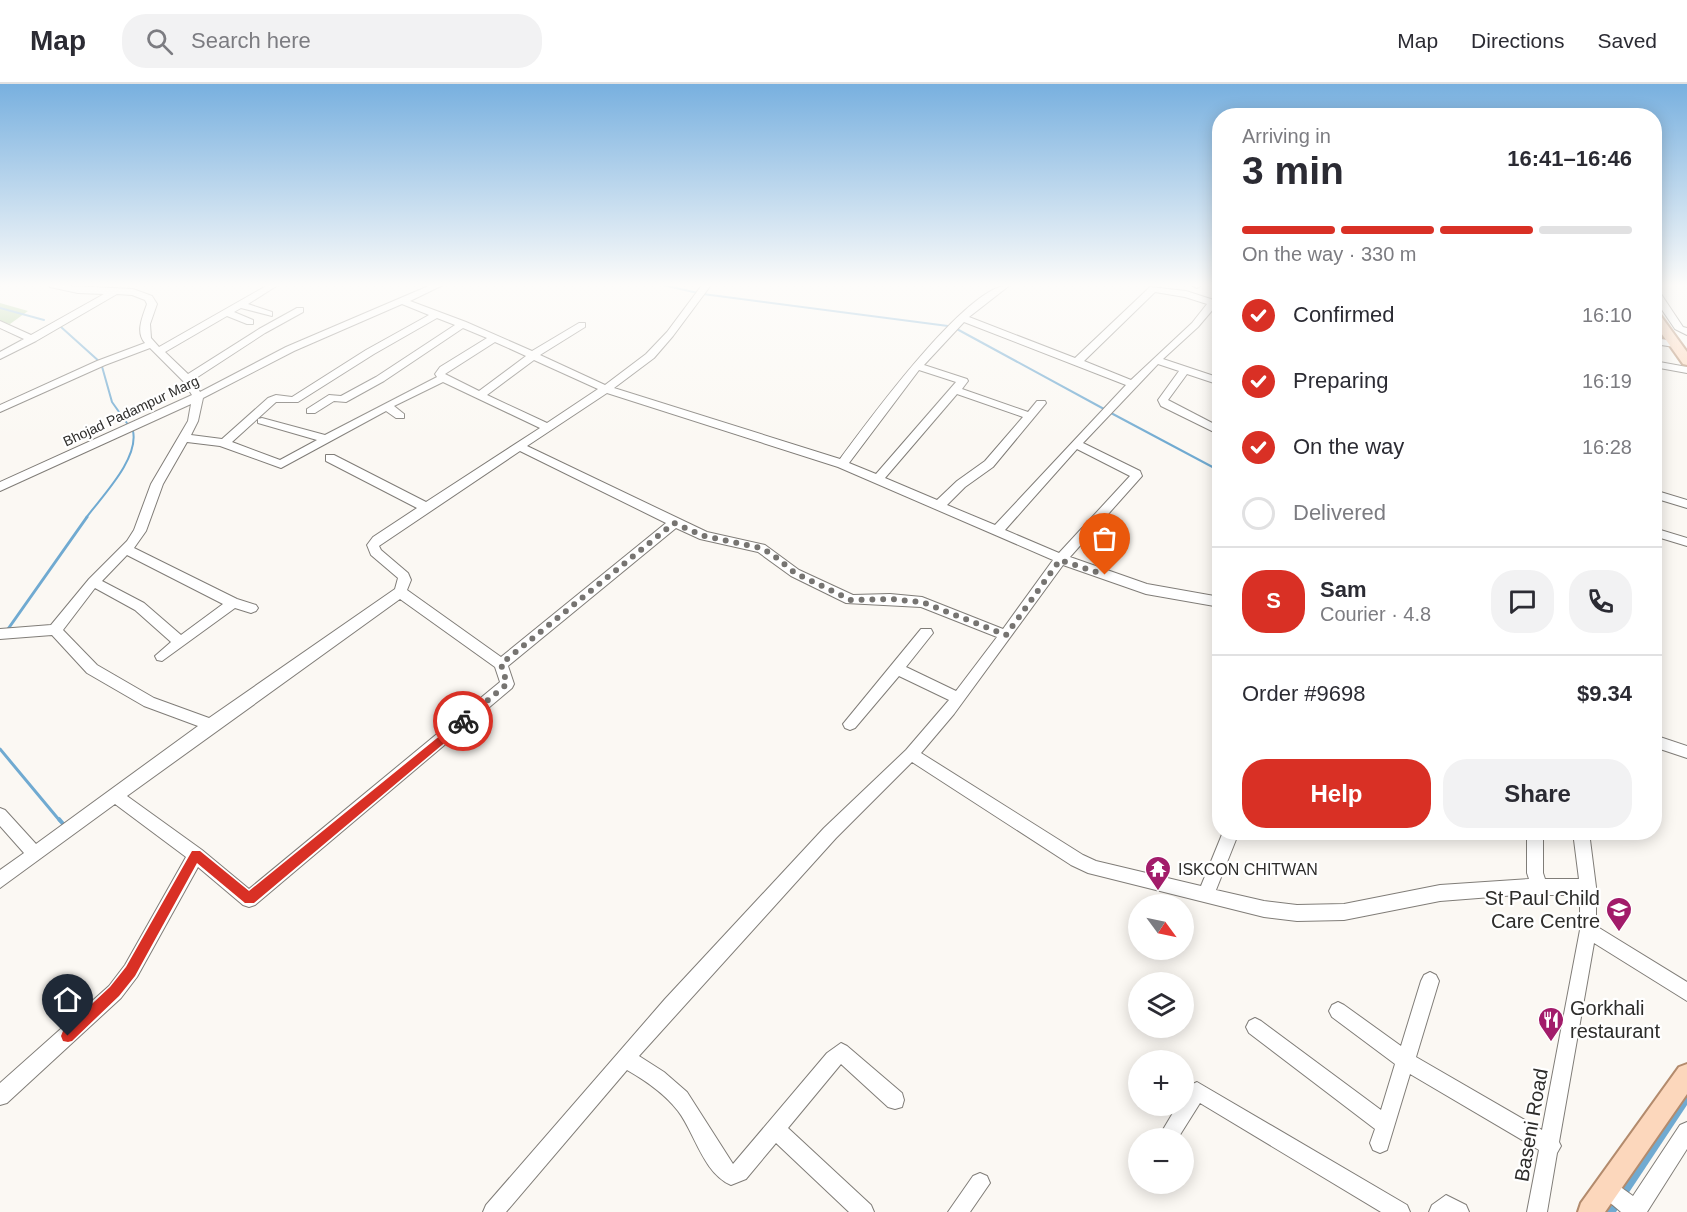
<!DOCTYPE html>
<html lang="en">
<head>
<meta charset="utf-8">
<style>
	body { margin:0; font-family:Arial,sans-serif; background:#f2f2f3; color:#2b2b33; height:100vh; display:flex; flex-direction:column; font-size:22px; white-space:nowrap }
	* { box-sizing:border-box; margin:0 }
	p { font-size:20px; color:#7c7c81 }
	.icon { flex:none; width:33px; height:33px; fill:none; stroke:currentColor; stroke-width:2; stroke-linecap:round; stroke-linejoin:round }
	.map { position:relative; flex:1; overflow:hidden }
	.drawer { position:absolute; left:1212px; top:24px; width:450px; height:732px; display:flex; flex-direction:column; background:#fff; border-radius:24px; box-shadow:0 3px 15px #0003 }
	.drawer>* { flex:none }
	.needle { width:39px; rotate:123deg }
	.tools { position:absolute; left:1128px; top:810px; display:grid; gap:12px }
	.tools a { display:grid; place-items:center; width:66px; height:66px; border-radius:50%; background:#fff; box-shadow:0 3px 15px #0003; font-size:30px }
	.pin { position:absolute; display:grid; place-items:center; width:51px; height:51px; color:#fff; margin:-62px -26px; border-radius:50% 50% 50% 0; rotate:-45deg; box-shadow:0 0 6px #0007 }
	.pin .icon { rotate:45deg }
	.courier { position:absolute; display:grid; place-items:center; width:60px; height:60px; margin:-30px; border:4px solid #d93025; border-radius:50%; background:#fff; color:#222; box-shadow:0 2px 8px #0007 }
	.summary em { font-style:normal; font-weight:700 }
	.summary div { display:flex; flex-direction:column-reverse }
	.summary { display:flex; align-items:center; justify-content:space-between; height:102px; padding:0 30px }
	h1 { font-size:39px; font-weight:700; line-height:45px }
	.bar { display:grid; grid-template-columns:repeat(4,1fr); gap:9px 6px; align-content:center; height:72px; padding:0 30px }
	.bar i { height:8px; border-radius:4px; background:#e1e1e2 }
	.bar .current { background:#d93025 }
	.bar p { grid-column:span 4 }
	.line { display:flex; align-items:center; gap:15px; padding:0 30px; border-top:2px solid #e1e1e2 }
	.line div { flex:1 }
	.round { display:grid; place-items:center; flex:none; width:63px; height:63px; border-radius:24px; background:#f2f2f3 }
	ol { padding:0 30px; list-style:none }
	li { display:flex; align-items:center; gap:18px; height:66px }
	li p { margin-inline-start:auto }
	li .icon { padding:6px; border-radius:50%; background:#d93025; color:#fff; stroke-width:4 }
	li:last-child { color:#7c7c81 }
	li i { width:33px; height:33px; border:3px solid #e1e1e2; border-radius:50% }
	.action { display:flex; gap:12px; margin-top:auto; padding:12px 30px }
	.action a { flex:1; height:69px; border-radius:24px; background:#d93025; color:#fff; font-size:24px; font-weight:700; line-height:69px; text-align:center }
	.action a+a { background:#f2f2f3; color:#2b2b33 }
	header { display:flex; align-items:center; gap:36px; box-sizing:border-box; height:84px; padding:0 30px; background:#fff; border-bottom:2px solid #e1e1e2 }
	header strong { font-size:28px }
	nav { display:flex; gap:33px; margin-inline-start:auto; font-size:21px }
	.search { width:420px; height:54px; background:#f2f2f3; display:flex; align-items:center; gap:15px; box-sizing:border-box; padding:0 21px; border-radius:24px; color:#7c7c81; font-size:22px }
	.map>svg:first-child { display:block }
</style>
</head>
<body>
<header>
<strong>Map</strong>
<div class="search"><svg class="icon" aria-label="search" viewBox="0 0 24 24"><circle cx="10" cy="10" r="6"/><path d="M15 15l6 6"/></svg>Search here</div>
<nav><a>Map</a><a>Directions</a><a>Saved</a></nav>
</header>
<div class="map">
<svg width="1687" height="1128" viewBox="0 0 1687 1128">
	<rect width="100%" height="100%" fill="#fbf8f3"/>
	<!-- forest -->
	<path fill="#a9cd97" d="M0,219L28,227L10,240L0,238Z"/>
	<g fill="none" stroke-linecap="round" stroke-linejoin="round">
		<!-- stream-far2 -->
		<path stroke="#70aad1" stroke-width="2" d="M663,201L698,209
			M703,210L948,242
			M0,224L44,236
			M61,243L101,279L112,318L129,342
			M955,244L1104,325
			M1111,329L1220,387
			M86,434C102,412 139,375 133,347"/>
		<!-- stream-far1 -->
		<path stroke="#70aad1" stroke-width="3" d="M0,552L8,545L87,433
			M0,665L60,737"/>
		<!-- stream -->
		<path stroke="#70aad1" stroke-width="4" d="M59,735L64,741"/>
		<!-- canal -->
		<path fill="#70aad1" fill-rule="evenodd" d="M1687,1004V1021L1616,1128H1601L1683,1006Z"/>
		<defs>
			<path id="minor" d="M49,201L133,205L152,212L157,220L150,240L151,254L159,263L268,201H278L248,220L272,228V232L241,224L234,228L253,236V240H247L227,232L165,268L188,290L259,245L297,224H303V228L265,249L193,296L200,308L286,263L431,201H443L410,217L466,238L532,267L579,239H585V243L540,271L605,301L646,270L667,248L702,201H711L673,252L654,274L614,304L840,375C866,340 968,199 1010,201L969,233L1075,274L1150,203L1186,207L1220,218V224L1215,223L1198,243L1163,275L1220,294V301L1187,290L1168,316L1220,343V351L1161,322L1158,316L1179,287L1158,280L1083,359L1140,387L1142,392L1070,473L1147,500L1220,513V523L1146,510L1063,481L954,630L921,669L1083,771L1096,777L1201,802L1223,748H1239L1216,806L1264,817L1297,821L1344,820L1440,801L1529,795L1527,789V748H1543V789L1545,795H1579L1573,748H1589L1596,803V842L1687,898V917L1594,859L1559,1058L1561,1062L1557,1069L1547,1128H1527L1539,1066L1410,990L1387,1066L1380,1069L1373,1066L1370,1059L1375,1045L1249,949L1246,943L1249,937L1255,934L1261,937L1381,1026L1395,980L1332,933L1329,927L1332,921L1338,918L1344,921L1401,962L1421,897L1424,891L1430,888L1436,891L1439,897L1416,973L1542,1046L1580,846V811H1517L1440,817L1344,836L1297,837L1264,833L1088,789L1071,781L912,678L836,754L639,972L664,988L687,1008L733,1080L827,969L841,959L847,962L902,1009L904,1016L902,1023L895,1025L888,1023L841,980L788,1044L871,1121L874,1128H849L776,1059L746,1095L731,1101C703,1089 695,1049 678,1027C664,1009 646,997 627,986L506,1128H483L486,1121L665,915L824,744L906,666L949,616L899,592L855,644L850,646L845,644L843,640L921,545H931L933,549L906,583L956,607L997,553L921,523L846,519L791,492L758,468L700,455L676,444L508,582L514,600L512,604L255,821L249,823L243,821L198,783L137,893L121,914L7,1019L0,1021V999L109,902L125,881L186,773L115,720L0,804V786L24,769L0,742V724L5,726L36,760L198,642L144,622L87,589L52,551L0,555V545L51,541L89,495L127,457L134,446L151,400L188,337L191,320L0,407V398L192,311L183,297L150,264L105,281L0,328V321L97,277L145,259C135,248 143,232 147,220L145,216L132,211L117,210L36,257L0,275V268L24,255L0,244V237L31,251L104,210L78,209L50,203ZM1155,208L1185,213L1207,220L1192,239L1131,296L1084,277ZM402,220L429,231L366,266L292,313L276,311L268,314L222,355L191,351L198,337L203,314L294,267ZM437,234L455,241L376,293L341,312L329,311L307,325V329H315L334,317L346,318L384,297L463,244L487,254L440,283L435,290L437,293L325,351L262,334L258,335V339L317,356L280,376L232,358L276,318H298L374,270ZM964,238L1126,301L995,441L947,421L965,403L993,383L1046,319L1045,317H1037L1028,328L962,305L968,297L967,295L924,281ZM495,258L526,272L479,307L445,290ZM534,276L598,305L547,339L487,311ZM919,286L956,298L876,390L849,379ZM443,298L540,344L426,418L334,371H326V377L417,424L373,453L367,461L371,471L398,494L395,505L209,634L154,614L97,581L63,546L95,504L135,526L171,558L155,572L157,576L162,577L235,524L251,529L256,527L258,524L256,521L237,515L134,464L146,447L163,400L187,358L220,362L281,384L386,327L396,334H404V330L394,322ZM607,309L838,383L1053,476L1003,545L922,513L890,510L853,511L799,486L765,461L707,448L527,362ZM957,310L1023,333L985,377L957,397L937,416L885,394ZM1077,365L1130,392L1059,469L1005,446ZM520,367L666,439L501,573L407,506L411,496L408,489L381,466L379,462ZM127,471L223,520L181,551L144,519L102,497ZM400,515L495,583L500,598L249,805L202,766L127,712Z
				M1191,201H1202L1197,204Z
				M1654,203L1657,204L1683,243L1687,244V251L1675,245L1654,214Z
				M1654,254L1675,257L1680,260L1675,263L1654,260Z
				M1654,277L1687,283V289L1654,283Z
				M1654,406L1687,416V424L1654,414Z
				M1654,444L1687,454V462L1654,452Z
				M1654,651L1687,662V674L1654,663Z
				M1197,998L1407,1121L1410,1128H1381L1200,1019L1178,1054H1158L1177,1022H1184C1184,1010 1186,1002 1197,998Z
				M1687,1038V1065L1647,1128H1621L1601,1111L1598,1104L1601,1097L1608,1094L1633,1112L1680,1041Z
				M980,1089L987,1092L990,1099L970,1128H948L973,1092Z
				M1446,1111L1466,1121L1469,1128H1429L1432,1121Z"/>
			<path id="major" d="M1654,227L1658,228L1687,268V281L1683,280L1654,239Z
				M1687,980V1010L1605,1128H1578L1581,1119L1679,983Z"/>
		</defs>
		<!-- minor casing -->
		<use href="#minor" stroke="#807d78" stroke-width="2"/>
		<!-- major casing -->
		<use href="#major" stroke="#b38b6d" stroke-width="4"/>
		<!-- minor -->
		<use href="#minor" fill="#fff" fill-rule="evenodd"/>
		<!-- major -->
		<use href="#major" fill="#fcd7bc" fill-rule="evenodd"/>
	</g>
	<!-- sky -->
	<linearGradient id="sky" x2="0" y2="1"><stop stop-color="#78b0df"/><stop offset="0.56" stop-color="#fdfcfa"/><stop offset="1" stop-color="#fdfcfa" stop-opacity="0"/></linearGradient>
	<rect width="1687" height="359" fill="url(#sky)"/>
	<!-- route -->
	<path fill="#d93025" d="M463,633L469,637L467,640L254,819H245L197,779L135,892L119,912L72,957L68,958L63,957L61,952L63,947L110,903L126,883L192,767H200L249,807Z"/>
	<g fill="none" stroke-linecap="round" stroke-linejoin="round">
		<!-- done -->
		<path stroke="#767471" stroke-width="6" stroke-dasharray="0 10.8" d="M463,637L507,600L501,580L674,439L704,452L761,464L772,470L795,489L851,516L890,515L922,518L1006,551L1060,476L1105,491"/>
	</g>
	<!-- icons -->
	<defs>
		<symbol id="temple-pin" viewBox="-11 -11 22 30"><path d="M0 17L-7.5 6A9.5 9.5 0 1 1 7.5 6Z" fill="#a21c6a" stroke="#fff"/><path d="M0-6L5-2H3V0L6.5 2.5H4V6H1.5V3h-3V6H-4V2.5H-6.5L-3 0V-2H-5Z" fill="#fff"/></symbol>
		<symbol id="school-pin" viewBox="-11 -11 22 30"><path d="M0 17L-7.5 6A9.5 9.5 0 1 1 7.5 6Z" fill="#a21c6a" stroke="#fff"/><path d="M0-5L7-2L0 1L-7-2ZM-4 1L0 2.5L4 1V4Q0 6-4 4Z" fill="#fff"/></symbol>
		<symbol id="restaurant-pin" viewBox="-11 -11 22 30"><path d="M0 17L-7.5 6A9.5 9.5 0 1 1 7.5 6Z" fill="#a21c6a" stroke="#fff"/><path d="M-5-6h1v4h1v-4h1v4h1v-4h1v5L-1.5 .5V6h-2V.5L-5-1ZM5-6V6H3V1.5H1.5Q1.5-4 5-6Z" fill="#fff"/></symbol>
	</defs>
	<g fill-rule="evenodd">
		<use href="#temple-pin" x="1143" y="770" width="30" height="40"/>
		<use href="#school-pin" x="1604" y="811" width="30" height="40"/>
		<use href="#restaurant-pin" x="1536" y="921" width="30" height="40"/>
	</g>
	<g text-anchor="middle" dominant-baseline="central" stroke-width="4.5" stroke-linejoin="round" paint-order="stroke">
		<!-- far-street labels -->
		<g font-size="14" fill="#2e2d2b" stroke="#fff">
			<text transform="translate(131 327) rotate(-25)">Bhojad Padampur Marg</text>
		</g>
		<!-- poi labels -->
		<g font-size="16" fill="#2e2d2b" stroke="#fff" text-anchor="start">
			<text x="1178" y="785">ISKCON CHITWAN</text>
		</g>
		<!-- near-poi labels -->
		<g font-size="20" fill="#2e2d2b" stroke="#fff" text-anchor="end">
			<text x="1600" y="814">St Paul Child<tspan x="1600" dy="23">Care Centre</tspan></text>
			<text x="1570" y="924" text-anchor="start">Gorkhali<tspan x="1570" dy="23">restaurant</tspan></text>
		</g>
		<!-- near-street labels -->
		<g font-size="20" fill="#2e2d2b" stroke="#fff">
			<text transform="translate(1531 1041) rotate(-80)">Baseni Road</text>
		</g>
	</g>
</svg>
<div class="tools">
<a><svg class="needle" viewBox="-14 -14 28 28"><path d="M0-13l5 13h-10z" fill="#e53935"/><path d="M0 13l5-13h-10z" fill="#7c7c81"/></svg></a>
<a><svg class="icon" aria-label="layers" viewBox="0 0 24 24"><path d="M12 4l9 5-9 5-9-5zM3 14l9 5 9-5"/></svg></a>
<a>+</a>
<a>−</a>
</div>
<div class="pin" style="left:1105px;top:491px;background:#ea580c"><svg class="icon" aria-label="bag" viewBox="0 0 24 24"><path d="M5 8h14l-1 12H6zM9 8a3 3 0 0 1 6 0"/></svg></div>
<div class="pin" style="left:68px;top:952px;background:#1f2937"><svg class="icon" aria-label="home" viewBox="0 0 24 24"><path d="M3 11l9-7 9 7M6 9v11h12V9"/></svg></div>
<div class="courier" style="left:463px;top:637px"><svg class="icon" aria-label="bike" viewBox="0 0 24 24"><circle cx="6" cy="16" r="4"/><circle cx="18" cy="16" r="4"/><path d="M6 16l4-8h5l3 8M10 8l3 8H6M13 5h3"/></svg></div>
<section class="drawer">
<div class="summary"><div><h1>3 min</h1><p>Arriving in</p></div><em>16:41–16:46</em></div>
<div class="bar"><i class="current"></i><i class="current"></i><i class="current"></i><i></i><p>On the way · 330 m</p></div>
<ol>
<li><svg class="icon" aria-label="check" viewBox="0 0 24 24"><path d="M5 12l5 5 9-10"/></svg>Confirmed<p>16:10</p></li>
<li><svg class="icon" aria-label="check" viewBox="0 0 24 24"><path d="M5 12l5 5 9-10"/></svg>Preparing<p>16:19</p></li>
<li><svg class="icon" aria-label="check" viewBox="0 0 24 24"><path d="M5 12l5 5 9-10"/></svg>On the way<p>16:28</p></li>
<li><i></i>Delivered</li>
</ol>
<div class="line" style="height:108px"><b class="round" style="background:#d93025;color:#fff">S</b><div><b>Sam</b><p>Courier · 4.8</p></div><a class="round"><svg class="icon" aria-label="chat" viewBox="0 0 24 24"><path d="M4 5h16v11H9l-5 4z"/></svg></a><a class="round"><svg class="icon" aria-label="phone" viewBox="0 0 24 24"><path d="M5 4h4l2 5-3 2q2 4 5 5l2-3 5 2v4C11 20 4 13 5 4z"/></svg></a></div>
<div class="line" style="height:78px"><div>Order #9698</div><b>$9.34</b></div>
<div class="action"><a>Help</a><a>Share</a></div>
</section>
</div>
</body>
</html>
